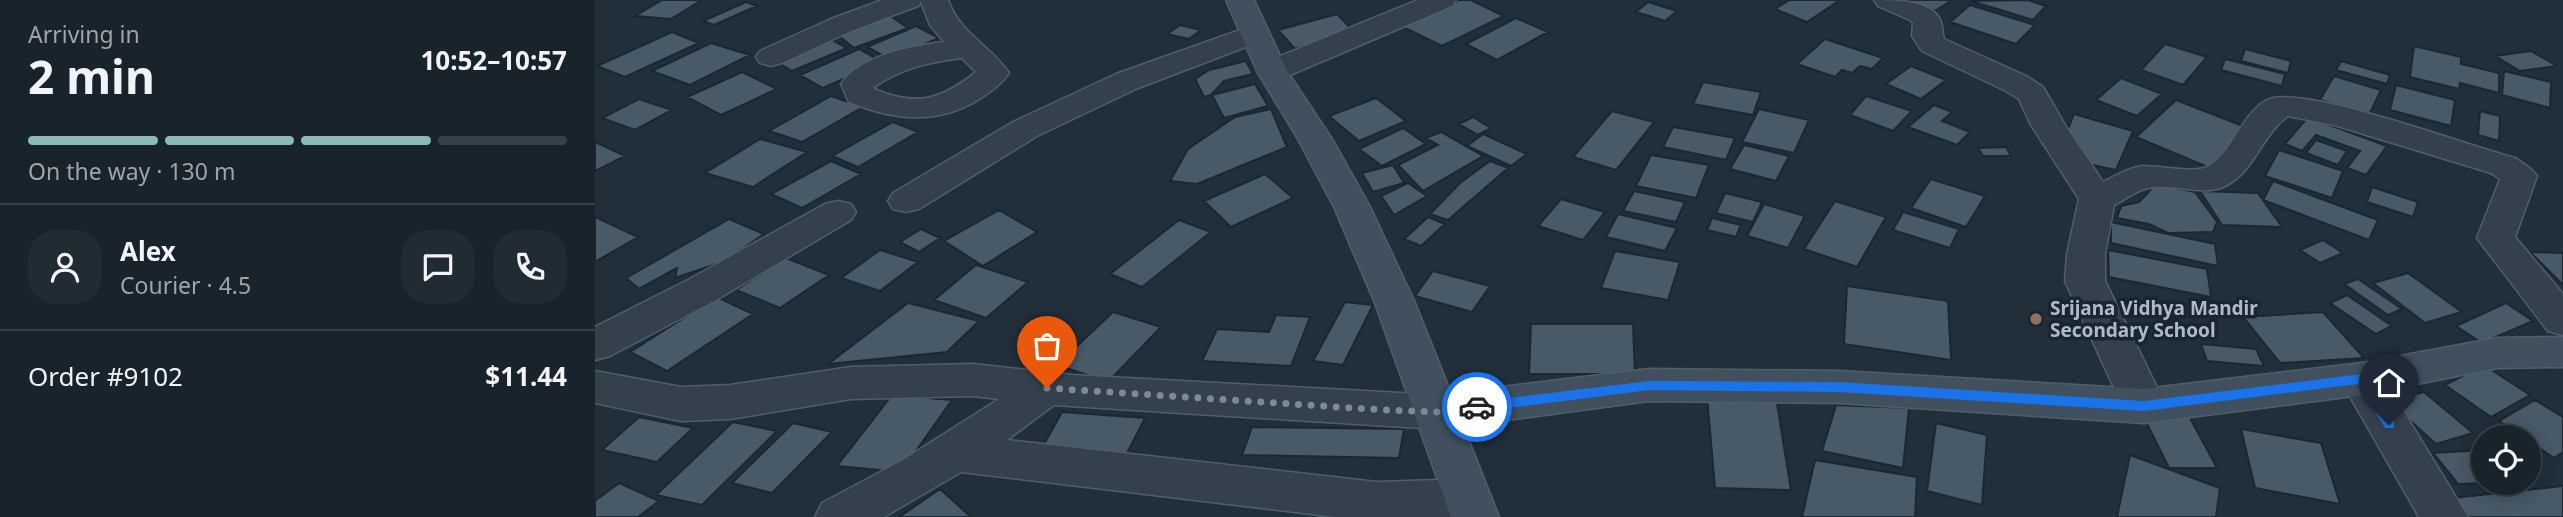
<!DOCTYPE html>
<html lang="en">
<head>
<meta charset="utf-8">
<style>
	body { margin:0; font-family:"Noto Sans",sans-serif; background:#212b34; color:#f1f3f6; height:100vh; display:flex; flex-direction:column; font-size:26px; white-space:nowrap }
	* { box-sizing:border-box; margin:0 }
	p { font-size:23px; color:#9fa4a9 }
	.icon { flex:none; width:38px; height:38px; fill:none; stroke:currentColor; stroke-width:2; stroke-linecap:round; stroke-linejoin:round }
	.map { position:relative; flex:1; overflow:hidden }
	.drawer { display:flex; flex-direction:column; background:#18232c; width:595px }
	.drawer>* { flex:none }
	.buttons { position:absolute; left:1876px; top:425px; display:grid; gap:14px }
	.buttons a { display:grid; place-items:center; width:70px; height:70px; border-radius:50%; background:#18232c; box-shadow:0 4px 18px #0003,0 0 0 2px #364048; font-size:35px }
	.pin { position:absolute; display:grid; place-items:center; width:60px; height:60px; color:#fff; margin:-72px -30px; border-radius:50% 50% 50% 0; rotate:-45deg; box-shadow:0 0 7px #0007 }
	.pin .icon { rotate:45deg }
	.courier { position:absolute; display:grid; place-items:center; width:70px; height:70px; margin:-35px; border:5px solid #1a73e8; border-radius:50%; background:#fff; color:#222; box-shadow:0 2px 9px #0007 }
	.headline em { font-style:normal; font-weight:700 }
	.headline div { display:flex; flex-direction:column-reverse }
	.headline { display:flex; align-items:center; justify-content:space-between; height:119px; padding:0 28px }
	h1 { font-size:46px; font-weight:700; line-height:52px }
	.bar { display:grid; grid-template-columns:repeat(4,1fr); gap:10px 7px; align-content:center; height:84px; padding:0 28px }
	.bar i { height:9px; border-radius:5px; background:#364048 }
	.bar .on { background:#8bbbb9 }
	.bar p { grid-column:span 4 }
	.line { display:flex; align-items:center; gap:18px; padding:0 28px; border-top:2px solid #364048 }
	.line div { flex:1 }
	.round { display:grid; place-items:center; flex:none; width:74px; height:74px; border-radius:28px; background:#212b34 }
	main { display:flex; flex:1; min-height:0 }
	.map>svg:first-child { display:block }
</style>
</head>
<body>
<main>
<section class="drawer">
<div class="headline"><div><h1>2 min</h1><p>Arriving in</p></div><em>10:52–10:57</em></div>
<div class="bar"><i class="on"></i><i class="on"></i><i class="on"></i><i></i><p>On the way · 130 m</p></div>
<div class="line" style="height:126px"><a class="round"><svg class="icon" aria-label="person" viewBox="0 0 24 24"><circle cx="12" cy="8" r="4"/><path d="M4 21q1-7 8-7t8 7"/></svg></a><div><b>Alex</b><p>Courier · 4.5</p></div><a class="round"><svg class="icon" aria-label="chat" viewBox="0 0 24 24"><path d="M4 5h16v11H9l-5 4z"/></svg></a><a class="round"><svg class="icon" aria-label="phone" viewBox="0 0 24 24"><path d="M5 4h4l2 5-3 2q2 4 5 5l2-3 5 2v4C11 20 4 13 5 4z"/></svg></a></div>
<div class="line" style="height:91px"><div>Order #9102</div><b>$11.44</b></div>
</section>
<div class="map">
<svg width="1968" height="517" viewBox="0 0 1968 517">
	<rect width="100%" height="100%" fill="#202f3a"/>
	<!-- building -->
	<path fill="#485967" stroke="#1b2731" stroke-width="2" d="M67,0H107L76,19L40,16Z
		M864,0H876L909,16L847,46L808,27Z
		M1194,0H1245L1212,22L1180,9Z
		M1311,0H1357L1340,11Z
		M1433,0L1451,6L1438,20L1376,1Z
		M151,2L162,6L119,25L108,21Z
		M1053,2L1082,11L1070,21L1041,12Z
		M1375,5L1440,25L1421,44L1355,22Z
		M742,14L759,32L700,49L683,30Z
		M294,15L313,28L259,48L241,34Z
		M921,18L953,32L902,60L871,44Z
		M585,25L606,30L594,39L572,34Z
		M321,26L344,38L294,59L272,47Z
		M77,32L104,43L30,77L2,66Z
		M232,37L252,48L197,71L177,59Z
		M1230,39L1288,58L1277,69L1265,66L1257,73L1247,70L1240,77L1202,64Z
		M116,43L155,55L95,85L57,71Z
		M1570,44L1612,57L1588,85L1546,70Z
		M1819,46L1866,57V64L1904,73V93L1865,83L1864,89L1815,77Z
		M264,49L287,62L228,88L205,75Z
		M1650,49L1696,61L1693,73L1646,61Z
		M1936,51L1962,66L1925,71L1900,56Z
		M1630,59L1690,74L1687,86L1626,70Z
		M651,61L658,74L629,81L616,95L609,97L600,79L614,70Z
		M1746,61L1795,75L1792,84L1741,70Z
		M1316,66L1351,80L1326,99L1291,84Z
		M1909,71L1956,82L1955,108L1907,95Z
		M147,72L182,89L126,115L92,97Z
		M1739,76L1786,90L1774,115L1725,100Z
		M1526,78L1567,94L1542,116L1501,100Z
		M1108,82L1166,92L1158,115L1098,104Z
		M660,84L673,106L629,118L617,95Z
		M1801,85L1860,100L1856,126L1795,110Z
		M236,96L268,107L207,142L174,131Z
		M1271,96L1317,111L1298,131L1255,115Z
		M781,98L811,121L764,141L734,116Z
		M44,99L77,110L40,130L7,118Z
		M1581,100L1653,128L1615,168L1541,137Z
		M1339,105L1357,112L1347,121L1375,132L1362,145L1313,127Z
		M676,109L692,147L602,184L575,181L593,149L640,117Z
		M1164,109L1214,120L1199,153L1147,142Z
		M1017,111L1059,122L1021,170L978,157Z
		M1885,111L1905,116L1904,141L1883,135Z
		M1479,114L1538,131L1521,170L1497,165L1469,139Z
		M878,117L896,128L883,135L864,124Z
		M1713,117L1792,146L1771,175L1752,168L1765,151L1721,135L1707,151L1690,144Z
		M298,122L323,132L263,167L237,156Z
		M1078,127L1140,138L1131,160L1068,147Z
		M808,128L831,144L787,166L764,149Z
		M846,132L888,156L828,191L803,165L843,145L831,138Z
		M888,134L932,154L916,166L872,146Z
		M165,139L212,152L158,187L110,173Z
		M1721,140L1752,151L1743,165L1711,153Z
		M0,142L30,156L0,171Z
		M1149,145L1194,156L1181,181L1135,169Z
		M1411,147L1416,156H1388L1383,148Z
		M1684,150L1748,171L1737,198L1670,176Z
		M1056,155L1114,165L1101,198L1041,186Z
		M236,161L266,174L207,208L176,194Z
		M895,161L913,168L853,220L835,214L865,183Z
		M798,165L809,183L778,192L767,173Z
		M670,174L698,198L636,227L609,201Z
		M1336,179L1390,196L1371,227L1316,208Z
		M1678,181L1783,220L1774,240L1668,200Z
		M813,183L832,196L799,215L786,196Z
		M1561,184L1600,192L1622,222L1618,232L1573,233L1554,224L1522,218L1526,206L1544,202Z
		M1777,187L1823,202L1818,217L1772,202Z
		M1039,191L1090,202L1081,222L1028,211Z
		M1605,191L1663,193L1687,227L1627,225Z
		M1130,193L1167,202L1158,222L1121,213Z
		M966,199L1010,212L988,240L943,226Z
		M1240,201L1291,217L1262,267L1209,249Z
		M1169,204L1210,216L1193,248L1152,236Z
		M404,210L442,232L388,266L349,241Z
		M1308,212L1364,229L1355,248L1298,230Z
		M1023,214L1082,228L1070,251L1011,237Z
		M0,217L43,237L0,262Z
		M833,217L850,224L826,246L809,239Z
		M1117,218L1146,225L1141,237L1112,230Z
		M134,219L169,234L130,261L80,278L82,268L44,289L31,278Z
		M584,220L616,232L547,287L515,274Z
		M1516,222L1620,244L1623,266L1516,243Z
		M326,229L345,238L324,252L305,242Z
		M1728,240L1748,253L1725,263L1705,250Z
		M285,250L323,262L285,291L246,278Z
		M1513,250L1612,269L1616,297L1514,277Z
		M1020,251L1085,262L1073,300L1006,288Z
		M1935,252L1968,253V285Z
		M191,258L234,275L185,308L141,290Z
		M381,265L433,282L391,318L339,300Z
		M838,271L895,286L877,312L820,296Z
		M1813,273L1867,312L1830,323L1778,283Z
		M1763,279L1807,309L1793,315L1749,284Z
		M1252,286L1353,301L1356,360L1249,344Z
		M1752,295L1797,326L1781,334L1735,303Z
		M122,297L158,314L72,371L35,352Z
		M750,302L778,305L748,365L718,361Z
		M313,303L384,321L352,352L233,364Z
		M1911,303L1938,321L1887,343L1861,326Z
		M518,312L566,327L513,382L462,365Z
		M1728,312L1769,358L1685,363L1648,317Z
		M681,315L715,317L696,366L607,361L622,329L674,332Z
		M936,324H1038L1040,374H934Z
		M1606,344L1661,349L1669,366L1612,361Z
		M1889,365L1935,395L1896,417L1850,385Z
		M1829,392L1878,433L1841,444L1792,400Z
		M297,395L357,400L306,472L242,466Z
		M1112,397H1181L1196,490L1120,488Z
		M1940,400L1968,417V452L1959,458L1934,441V438H1929L1904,421Z
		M1241,405L1314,408L1308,468L1227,451Z
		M467,412L550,418L528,461L443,455Z
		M1548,416H1594L1622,468H1574Z
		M44,417L98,428L62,462L7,450Z
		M138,422L182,431L107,505L61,495Z
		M198,423L237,432L177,493L137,483Z
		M1341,423L1392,435L1387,505L1332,491Z
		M657,427L809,429L804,458L647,455Z
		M1646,429L1726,443L1745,504L1660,488Z
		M1888,450V483L1863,484L1838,453Z
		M1535,455L1625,488L1621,517H1522Z
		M1220,460L1322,477L1320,517H1207Z
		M24,483L64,501L43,517H0V501Z
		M1968,486V517H1874L1858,498Z
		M345,489L376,517H304Z"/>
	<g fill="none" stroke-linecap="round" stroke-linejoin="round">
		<defs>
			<path id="street" d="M287,0H353C366,35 394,44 414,73C407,84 396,91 386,98C343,126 298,120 254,102L246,84C266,55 316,46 349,42L335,25L326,2L323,6L256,31L187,63L176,66L165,63L161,57L165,51L236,19ZM367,58L381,72C346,100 321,107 279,89V87C307,68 334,62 367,58Z
				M823,0H861L857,6L688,78L677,80L666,78L662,71L666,64Z
				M1279,0C1300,0 1338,0 1346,22C1348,27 1347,33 1349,39L1431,76L1448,87L1470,125L1508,182C1521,176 1534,167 1548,166C1565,166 1598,173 1612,167C1637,155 1645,115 1672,100C1704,83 1877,147 1920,158L1936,169L1942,176L1920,237L1968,294V335L1953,331L1882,238L1905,179L1896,173L1739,125L1693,116C1666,135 1659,174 1628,187C1605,196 1577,183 1553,188C1542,190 1529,200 1519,205L1510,254V281L1571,406L1565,418L1549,423L1533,418L1470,281L1472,254L1484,199L1436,125L1424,99L1409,90L1327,51L1317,36L1318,23L1315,20L1283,6Z
				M659,25L669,28L674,34L669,40L543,88L442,136L324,209L311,212L298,209L293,201L298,193L418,122L521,74Z
				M243,201L256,204L261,212L256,220L121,300L15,356L0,360V327L93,280L230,204Z
				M1767,363L1782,368L1873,517H1824L1745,379L1752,368Z
				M378,364L477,375L842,395L858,400L864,412L858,424L842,429L459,405L412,440L782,482L873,479L890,485L897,499L890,513L878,517H741L366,472L289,517H220L227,503L308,460L404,399L378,396L256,399L135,419L86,421L0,403V371L86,387L135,385L256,367Z"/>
			<path id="secondary" d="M631,0H659L692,71L737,139L775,207L820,303L856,393L1054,369L1244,371L1549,389L1767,363L1902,338L1968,337V367L1902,368L1767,395L1549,423L1244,403L1054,401L868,426L904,517H856L780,303L739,207L703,139L662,71Z"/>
		</defs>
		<!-- street casing -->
		<use href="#street" stroke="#515e68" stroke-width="3"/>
		<!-- secondary casing -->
		<use href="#secondary" stroke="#515e68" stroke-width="3"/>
		<!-- street -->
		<use href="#street" fill="#34404b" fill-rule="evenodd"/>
		<!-- secondary -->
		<use href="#secondary" fill="#41505e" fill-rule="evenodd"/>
	</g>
	<!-- route -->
	<path fill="#1a73e8" d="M1767,374L1771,375L1799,421V428H1790L1763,384L1549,411L1244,392L1054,390L882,412L875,407L882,402L1054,381L1244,382L1549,401Z"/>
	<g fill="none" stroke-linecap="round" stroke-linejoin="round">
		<!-- done -->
		<path stroke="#7c8a96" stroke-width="7" stroke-dasharray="0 12.6" d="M452,388L789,410L842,412L882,407"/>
	</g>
	<!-- markers -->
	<circle fill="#8d6e63" stroke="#19252f" stroke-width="2.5" cx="1441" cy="319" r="7"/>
	<g text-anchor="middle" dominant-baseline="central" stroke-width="7" stroke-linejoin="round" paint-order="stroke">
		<!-- poi labels -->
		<g font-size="19" font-weight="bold" fill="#aebbc7" stroke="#19252f" text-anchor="start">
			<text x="1455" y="308">Srijana Vidhya Mandir<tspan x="1455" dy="22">Secondary School</tspan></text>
		</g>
	</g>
</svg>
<div class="buttons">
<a><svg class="icon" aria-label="locate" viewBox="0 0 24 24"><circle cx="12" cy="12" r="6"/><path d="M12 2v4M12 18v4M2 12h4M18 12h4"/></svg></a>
</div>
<div class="pin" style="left:452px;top:388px;background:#ea580c"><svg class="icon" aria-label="bag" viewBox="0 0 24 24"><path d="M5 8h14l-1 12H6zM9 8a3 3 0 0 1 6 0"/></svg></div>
<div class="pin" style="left:1794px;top:425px;background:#1f2937"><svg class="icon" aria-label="home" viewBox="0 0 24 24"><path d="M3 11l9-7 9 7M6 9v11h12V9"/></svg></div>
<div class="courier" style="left:882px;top:407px"><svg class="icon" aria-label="car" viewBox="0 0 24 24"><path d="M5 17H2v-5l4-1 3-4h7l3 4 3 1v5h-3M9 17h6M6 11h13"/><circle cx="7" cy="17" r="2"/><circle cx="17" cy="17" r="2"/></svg></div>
</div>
</main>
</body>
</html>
